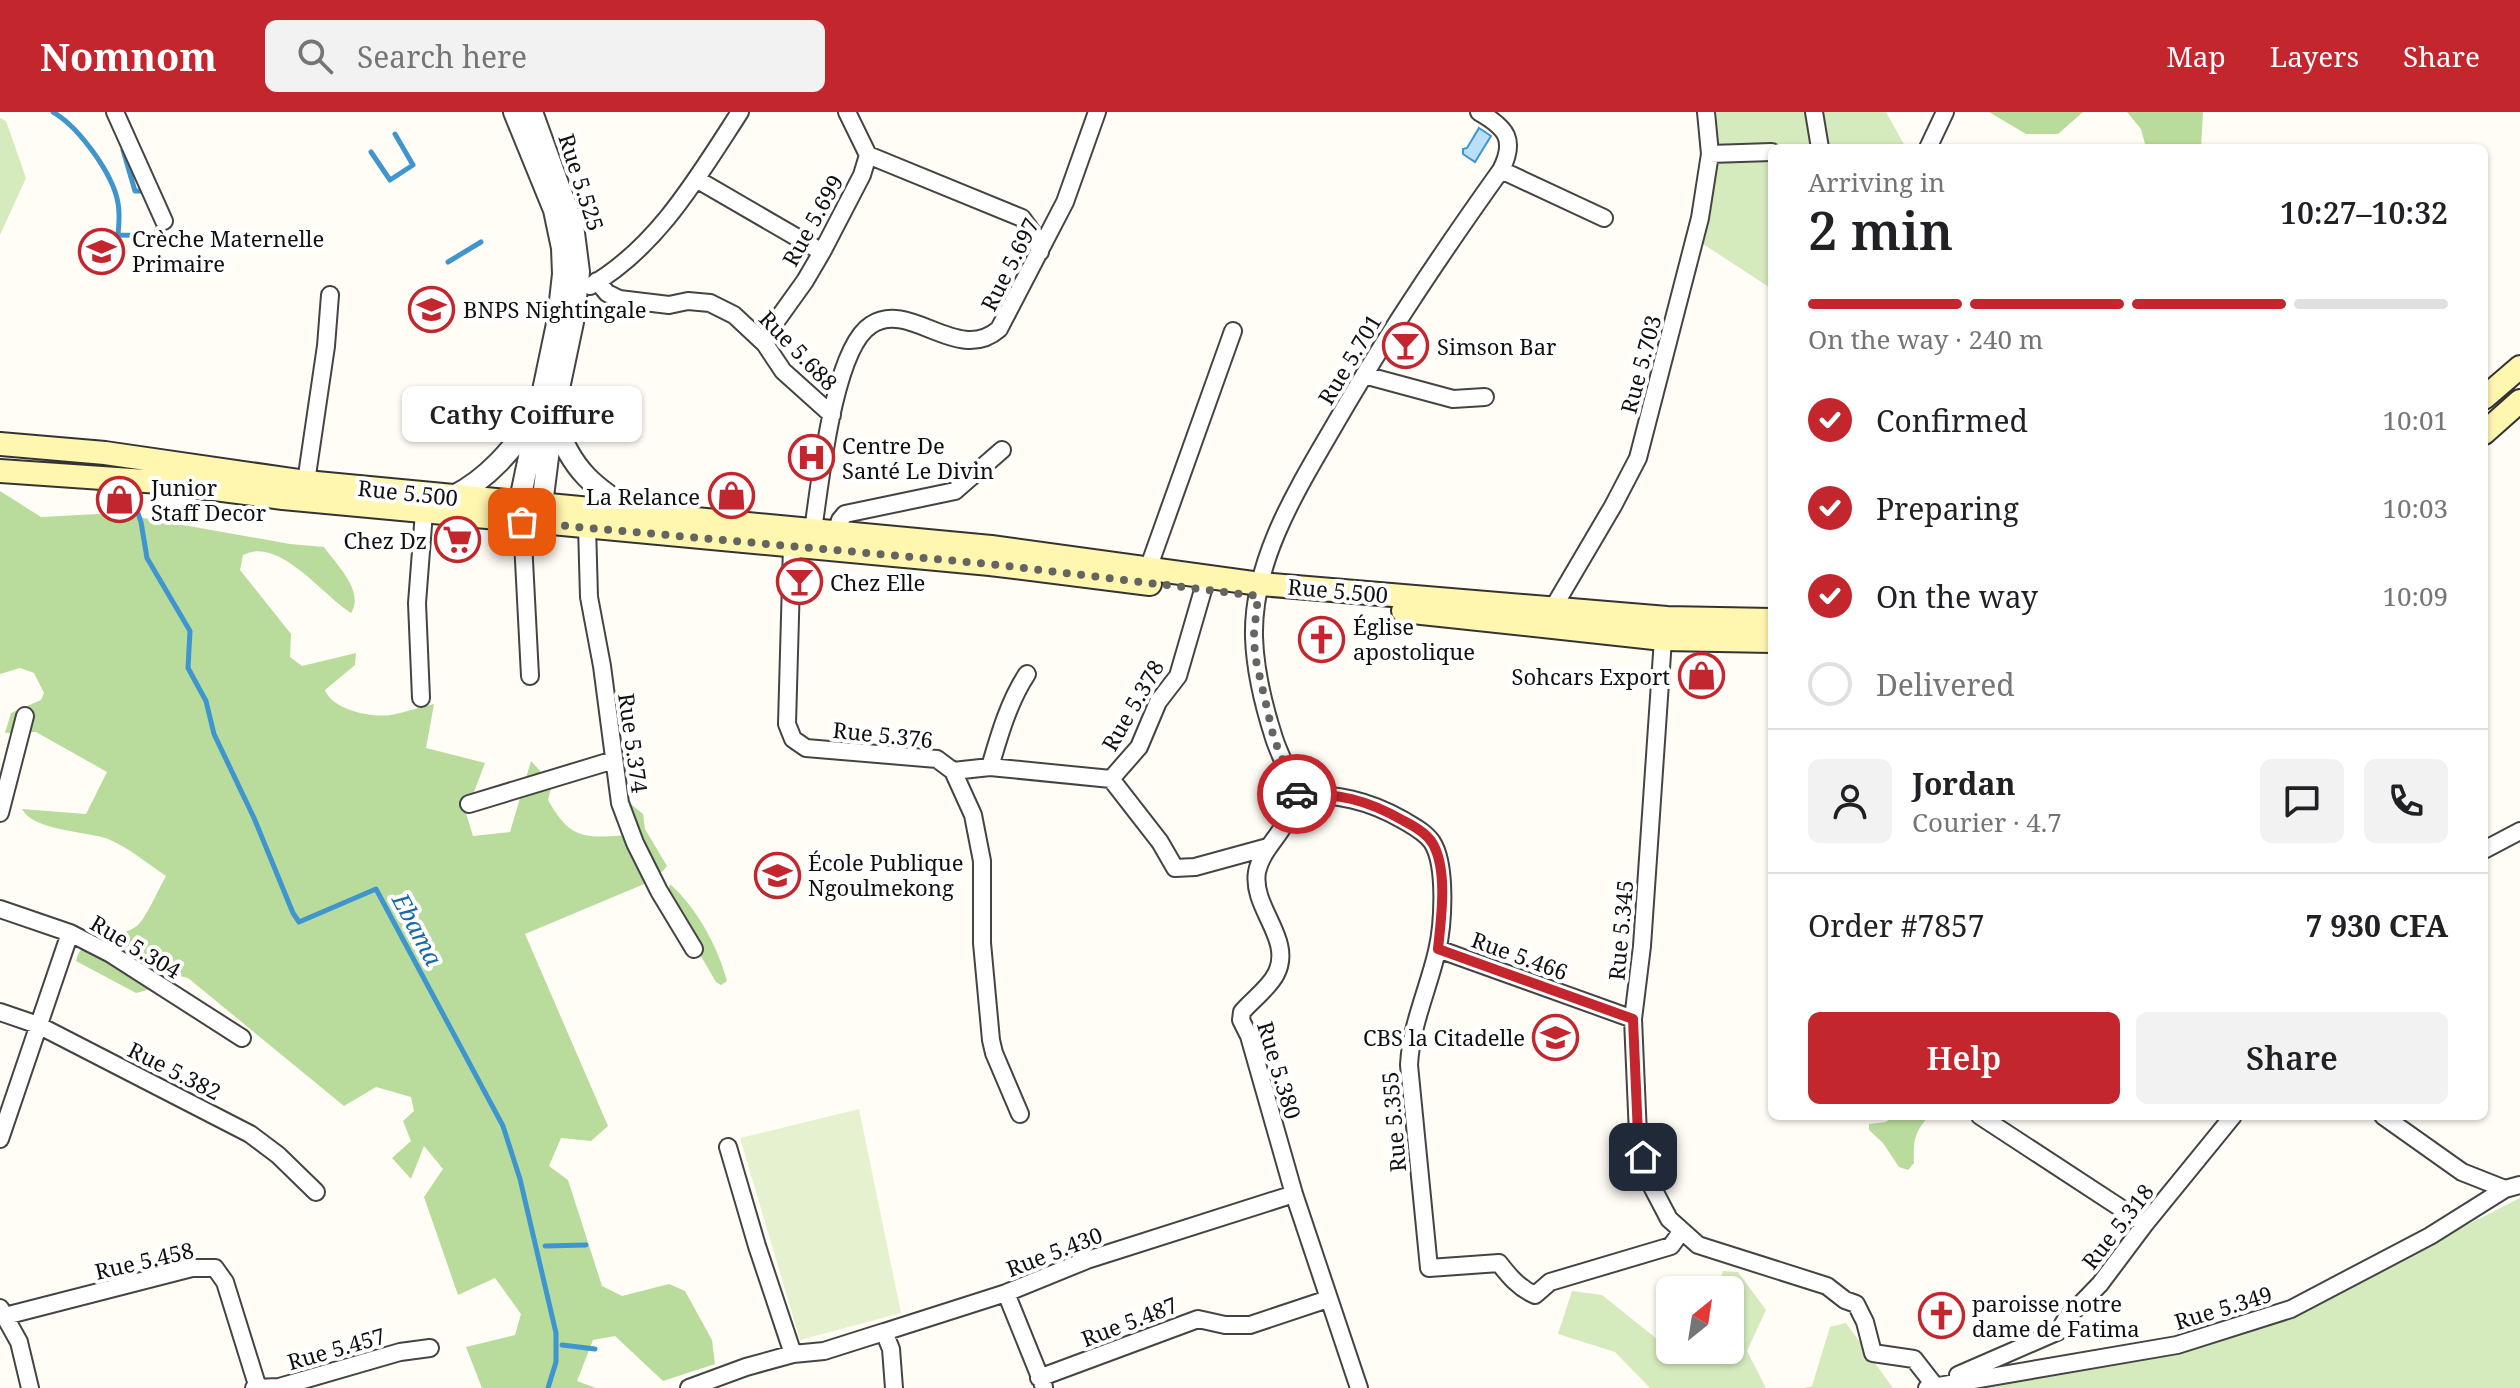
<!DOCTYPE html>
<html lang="en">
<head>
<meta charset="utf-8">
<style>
	body { margin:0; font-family:"Noto Serif",serif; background:#f2f2f2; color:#202124; height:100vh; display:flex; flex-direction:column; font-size:30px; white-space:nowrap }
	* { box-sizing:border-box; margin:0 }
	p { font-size:26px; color:#757577 }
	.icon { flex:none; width:44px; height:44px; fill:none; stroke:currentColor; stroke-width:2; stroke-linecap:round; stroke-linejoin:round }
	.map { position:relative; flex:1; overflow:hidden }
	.drawer { position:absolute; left:1768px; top:32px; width:720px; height:976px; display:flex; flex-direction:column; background:#fff; border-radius:12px; box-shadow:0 2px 6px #0004 }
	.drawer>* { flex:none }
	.needle { width:52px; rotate:30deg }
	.tools { position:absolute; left:1656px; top:1164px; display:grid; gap:16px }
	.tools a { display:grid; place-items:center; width:88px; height:88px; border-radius:12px; background:#fff; box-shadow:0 2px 6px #0004; font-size:40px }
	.pin { position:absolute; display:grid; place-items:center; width:68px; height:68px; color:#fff; margin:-34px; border-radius:16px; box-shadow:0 4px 12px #0006 }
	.courier { position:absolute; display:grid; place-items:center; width:80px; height:80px; margin:-40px; border:6px solid #c4262e; border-radius:50%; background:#fff; color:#222; box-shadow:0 2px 10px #0007 }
	.bubble { position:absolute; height:56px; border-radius:12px; background:#fff; box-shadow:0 2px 6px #0004; font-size:26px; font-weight:600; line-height:56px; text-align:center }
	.overview em { font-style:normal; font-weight:600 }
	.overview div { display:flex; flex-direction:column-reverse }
	.overview { display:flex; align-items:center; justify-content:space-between; height:136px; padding:0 40px }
	h1 { font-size:52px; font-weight:600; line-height:60px }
	.bar { display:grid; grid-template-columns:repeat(4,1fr); gap:12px 8px; align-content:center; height:96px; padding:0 40px }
	.bar i { height:10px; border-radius:6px; background:#e0e0e0 }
	.bar .selected { background:#c4262e }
	.bar p { grid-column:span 4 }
	.line { display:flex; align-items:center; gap:20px; padding:0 40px; border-top:2px solid #e0e0e0 }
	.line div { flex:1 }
	.round { display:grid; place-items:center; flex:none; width:84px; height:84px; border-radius:12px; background:#f2f2f2 }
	ol { padding:0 40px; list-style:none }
	li { display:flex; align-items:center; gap:24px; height:88px }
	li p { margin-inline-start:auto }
	li .icon { padding:8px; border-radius:50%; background:#c4262e; color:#fff; stroke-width:4 }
	li:last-child { color:#757577 }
	li i { width:44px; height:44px; border:4px solid #e0e0e0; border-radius:50% }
	.action { display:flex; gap:16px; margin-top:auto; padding:16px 40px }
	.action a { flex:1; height:92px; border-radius:12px; background:#c4262e; color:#fff; font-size:32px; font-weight:600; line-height:92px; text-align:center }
	.action a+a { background:#f2f2f2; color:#202124 }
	header { display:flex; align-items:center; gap:48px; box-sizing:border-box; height:112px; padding:0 40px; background:#c4262e; color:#fff }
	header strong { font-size:38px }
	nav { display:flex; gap:44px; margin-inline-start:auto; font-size:28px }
	.search { width:560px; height:72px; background:#f2f2f2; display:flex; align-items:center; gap:20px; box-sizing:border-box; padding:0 28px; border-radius:12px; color:#757577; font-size:30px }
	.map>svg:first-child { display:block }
</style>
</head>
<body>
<header>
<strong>Nomnom</strong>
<div class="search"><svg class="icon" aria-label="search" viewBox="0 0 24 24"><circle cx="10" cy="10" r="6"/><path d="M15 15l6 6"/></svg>Search here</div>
<nav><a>Map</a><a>Layers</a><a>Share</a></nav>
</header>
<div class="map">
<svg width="2520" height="1276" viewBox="0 0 2520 1276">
	<rect width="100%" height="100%" fill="#fffdf5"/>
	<!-- green -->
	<path fill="#d5ebbd" d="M1717,0H1886L1906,36H1772V177L1700,130L1712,83Z
		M0,6L6,9L26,66L0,123Z
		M2520,1086V1276H1954L2301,1197Z
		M1723,1159L1738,1160L1766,1198L1747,1239L1766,1276H1650L1615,1240L1558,1222L1572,1179L1602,1183L1687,1251L1707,1238H1730V1178H1717Z
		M1846,1211L1893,1276H1803L1812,1274L1830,1215Z"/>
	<!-- forest -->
	<path fill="#b9dc9c" d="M1989,0H2083L2058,22H2026Z
		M2127,0H2203L2201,36H2146L2141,17Z
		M0,379L41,405L116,401L290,432L324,435C336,452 365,479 351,501C323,484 279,424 243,443L240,458L291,522L290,545L302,554L356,541L355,553L325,578C332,598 372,606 391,603C406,600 420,595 434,592L426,636L485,651L466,701L473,724L510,720L531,649L552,672L548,688C571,729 586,726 629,723L649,770L525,822L608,1014L591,1029L561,1026L549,1054L568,1068L602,1174L622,1184L669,1172L685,1179L712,1228L715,1252L663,1269L615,1224L593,1228L577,1269L596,1276H482L466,1235L515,1223L521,1202L495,1166L458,1183L424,1085L443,1057L424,1034L411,1067L392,1046L411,1029L403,1009L414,999L411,985L376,975L344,994L188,866L159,859L151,877L136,881L76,849C82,820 121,828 138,813C147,804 159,776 166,764C148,752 128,735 108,727C86,719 33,719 22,697L86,702L107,660L36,620L5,621L11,601L41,588L44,581L34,561L20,556L0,562Z
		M631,692L643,702L645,717L667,754L662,760L655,761L628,694Z
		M670,772C697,796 718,835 727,869L721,873L716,870L667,786Z
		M1894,1004H1946L1942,1007L1928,1005C1914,1021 1913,1030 1914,1051L1908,1058L1899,1055L1883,1031L1869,1018V1012L1886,1010Z"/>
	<!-- pitch -->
	<path fill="#e6f2cf" d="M859,997L901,1201L800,1228L740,1026Z"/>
	<!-- water -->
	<path fill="#b9e0f7" stroke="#3f96cf" stroke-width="2" d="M1479,16L1491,24L1475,50L1463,42V37L1467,36Z"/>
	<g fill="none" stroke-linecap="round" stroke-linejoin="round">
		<!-- stream -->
		<path stroke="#3f96cf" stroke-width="5" d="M53,0C79,15 113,62 118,91C120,101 119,113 118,123L156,124L159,109
			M127,34L123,38L135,79H145
			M371,40L390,68L413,53L395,22
			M448,150L481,130
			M129,375L141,410L147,446L190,519L188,556L206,589L214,622L254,706L293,801L299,810L376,777L503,1014L520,1067L556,1221V1250L548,1276
			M545,1134L586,1133
			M562,1233L595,1237"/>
		<defs>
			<path id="minor" d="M115,0L164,109
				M1479,0C1507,16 1516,28 1501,58L1604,106
				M1814,0L1820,36
				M1928,36L1945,0
				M1710,42L1772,40
				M868,43L1022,106L1035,124L1040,140
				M698,68L822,140
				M597,169L607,181L619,187L669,193L688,189L710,191L734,203L765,232L783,259L832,303
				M590,174C658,135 699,63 740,0
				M765,232L767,222L805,169L822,140L862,63L868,43L847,0
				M1364,263L1453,287L1485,285
				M306,370L326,234L330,183
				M522,410L530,564
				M587,414L589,485L602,554L620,691L635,731L659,779L694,837
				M813,418C820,373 833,237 871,213C910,187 958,253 999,217L1065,90L1097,0
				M836,421L840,408L845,402L955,379L1002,338
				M792,434L787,612L793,627L806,636L937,647L953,659L973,703L982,749V831L991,928L994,941L1020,1002
				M1148,457L1233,219
				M1203,478L1178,564L1158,590L1139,635L1111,667L1160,730L1175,756L1195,755L1268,735
				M1553,496L1613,394L1638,346L1700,106L1710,42L1706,0
				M1663,527L1642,834L1633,907L1638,1023L1648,1067L1669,1107L1698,1133L1827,1174L1845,1188L1856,1192L1865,1210L1873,1241L1914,1247L1935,1274
				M421,586L417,491L424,400
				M990,655C999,624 1009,589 1027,562
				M953,659L990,655L1111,667
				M1297,682C1337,682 1368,688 1403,708C1413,714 1425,720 1432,730C1447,753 1443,814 1437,839C1428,878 1411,913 1409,953L1429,1156L1499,1151C1509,1164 1519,1176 1535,1183L1550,1170L1671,1134L1681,1120
				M469,692L614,648
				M0,701L25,604
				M2484,738L2520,719
				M0,797L70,821L111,842L242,926
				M1438,837L1633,907
				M0,900L38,913L250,1022L278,1043L316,1080
				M1980,1004L2145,1112
				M2383,1004L2462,1060L2505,1077
				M0,1027L70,821
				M728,1035L757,1134L793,1242
				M1006,1181L1044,1275
				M0,1196L19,1230L30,1276
				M5,1204L192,1156H215L225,1170L258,1276
				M1958,1263L2059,1219L2066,1207L2100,1172L2145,1112L2233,1004
				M1039,1266L1198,1207L1225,1213H1250L1328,1187
				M254,1276L279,1275L400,1240L430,1236
				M689,1276L746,1255L793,1242L824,1239L884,1220
				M894,1276L891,1237L884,1220L1006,1181L1087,1148L1294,1082
				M1359,1276L1294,1082L1249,924L1241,908L1242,900C1252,888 1269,876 1276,862C1294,827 1251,796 1257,760C1261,739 1280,724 1288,706C1292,698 1294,690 1297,682C1291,663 1280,645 1274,626C1264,595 1255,558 1254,525C1252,446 1300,373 1338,307C1388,221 1443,139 1501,58
				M1927,1276L2177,1233L2291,1197L2430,1124L2505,1077L2520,1073"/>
			<path id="tertiary" d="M514,0L554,98L562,136L563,162L558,207L516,407
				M532,0L573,113L579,160L573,210L553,305L540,409
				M555,309C571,358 594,376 637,402
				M454,384C489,366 511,338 535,307"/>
			<path id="secondary" d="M2484,286L2520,255
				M2484,321L2520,289
				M0,332L105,341L306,370L991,435L1260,472L1667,506L1772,508
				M0,359L160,370L283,386L990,452L1150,472
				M1403,499L1663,527L1772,529"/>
		</defs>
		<!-- minor casing -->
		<use href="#minor" stroke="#444" stroke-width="20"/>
		<!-- tertiary casing -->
		<use href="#tertiary" stroke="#444" stroke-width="24"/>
		<!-- secondary casing -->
		<use href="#secondary" stroke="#333" stroke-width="26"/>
		<!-- minor -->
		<use href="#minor" stroke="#fff" stroke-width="16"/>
		<!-- tertiary -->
		<use href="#tertiary" stroke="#fff" stroke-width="20"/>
		<!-- secondary -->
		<use href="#secondary" stroke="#fff6b0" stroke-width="22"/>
	</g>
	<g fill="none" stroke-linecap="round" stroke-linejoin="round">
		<!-- done -->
		<path stroke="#646461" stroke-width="8" stroke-dasharray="0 14.4" d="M522,410L990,452L1258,484L1254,522L1255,544L1274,627L1297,682"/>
		<!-- route -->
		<path stroke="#c4262e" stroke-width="10" d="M1297,682C1340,682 1366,687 1404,709C1414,714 1427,721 1433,732C1448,759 1441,807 1438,837L1633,907L1638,1023L1643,1045"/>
	</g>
	<!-- icons -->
	<defs>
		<symbol id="school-ring" viewBox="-11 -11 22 22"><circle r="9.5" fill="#fff" stroke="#c4262e" stroke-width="1.5"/><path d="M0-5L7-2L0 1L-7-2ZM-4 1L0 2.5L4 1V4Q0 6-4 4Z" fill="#c4262e"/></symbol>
		<symbol id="bar-ring" viewBox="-11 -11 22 22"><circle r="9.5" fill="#fff" stroke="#c4262e" stroke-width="1.5"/><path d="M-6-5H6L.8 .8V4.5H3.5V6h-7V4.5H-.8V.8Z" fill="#c4262e"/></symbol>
		<symbol id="hospital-ring" viewBox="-11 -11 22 22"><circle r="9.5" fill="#fff" stroke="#c4262e" stroke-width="1.5"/><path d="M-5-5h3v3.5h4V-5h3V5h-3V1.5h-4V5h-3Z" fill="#c4262e"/></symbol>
		<symbol id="shop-ring" viewBox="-11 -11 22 22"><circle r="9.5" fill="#fff" stroke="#c4262e" stroke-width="1.5"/><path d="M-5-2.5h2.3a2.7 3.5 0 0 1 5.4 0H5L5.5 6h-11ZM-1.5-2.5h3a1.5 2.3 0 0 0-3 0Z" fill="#c4262e"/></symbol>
		<symbol id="supermarket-ring" viewBox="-11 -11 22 22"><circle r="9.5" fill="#fff" stroke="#c4262e" stroke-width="1.5"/><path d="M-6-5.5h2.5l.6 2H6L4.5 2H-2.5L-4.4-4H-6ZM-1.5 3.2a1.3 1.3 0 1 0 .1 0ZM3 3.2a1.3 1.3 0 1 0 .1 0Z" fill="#c4262e"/></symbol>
		<symbol id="church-ring" viewBox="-11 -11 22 22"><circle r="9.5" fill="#fff" stroke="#c4262e" stroke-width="1.5"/><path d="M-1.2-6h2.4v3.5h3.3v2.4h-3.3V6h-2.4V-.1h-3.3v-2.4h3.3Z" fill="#c4262e"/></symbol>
	</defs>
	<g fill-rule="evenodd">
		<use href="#school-ring" x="76" y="114" width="51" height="51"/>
		<use href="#school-ring" x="406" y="172" width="51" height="51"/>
		<use href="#bar-ring" x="1380" y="208" width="51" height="51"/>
		<use href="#hospital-ring" x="786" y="320" width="51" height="51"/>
		<use href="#shop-ring" x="706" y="358" width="51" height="51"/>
		<use href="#shop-ring" x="94" y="362" width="51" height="51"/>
		<use href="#supermarket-ring" x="432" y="402" width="51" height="51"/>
		<use href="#bar-ring" x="774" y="444" width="51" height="51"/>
		<use href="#church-ring" x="1296" y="502" width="51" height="51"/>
		<use href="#shop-ring" x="1676" y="538" width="51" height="51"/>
		<use href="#school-ring" x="752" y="738" width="51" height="51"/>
		<use href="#school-ring" x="1530" y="900" width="51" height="51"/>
		<use href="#church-ring" x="1916" y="1178" width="51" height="51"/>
	</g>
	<g text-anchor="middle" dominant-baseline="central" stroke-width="8" stroke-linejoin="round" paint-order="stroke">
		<!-- street labels -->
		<g font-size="22" fill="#111" stroke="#fff">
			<text transform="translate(582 70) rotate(72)">Rue 5.525</text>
			<text transform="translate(812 108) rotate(-61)">Rue 5.699</text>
			<text transform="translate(1009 152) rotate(-63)">Rue 5.697</text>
			<text transform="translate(799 238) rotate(46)">Rue 5.688</text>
			<text transform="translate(1349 247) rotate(-59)">Rue 5.701</text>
			<text transform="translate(1640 252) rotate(-75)">Rue 5.703</text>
			<text transform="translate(408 380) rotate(6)">Rue 5.500</text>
			<text transform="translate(1338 478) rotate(5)">Rue 5.500</text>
			<text transform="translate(1132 593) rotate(-60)">Rue 5.378</text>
			<text transform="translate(883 622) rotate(6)">Rue 5.376</text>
			<text transform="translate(634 631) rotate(82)">Rue 5.374</text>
			<text transform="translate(1620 818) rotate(-85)">Rue 5.345</text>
			<text transform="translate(136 834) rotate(31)">Rue 5.304</text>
			<text transform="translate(1520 843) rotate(20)">Rue 5.466</text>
			<text transform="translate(175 958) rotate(27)">Rue 5.382</text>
			<text transform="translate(1280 958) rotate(73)">Rue 5.380</text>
			<text transform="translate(1393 1010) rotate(-95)">Rue 5.355</text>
			<text transform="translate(2117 1114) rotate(-52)">Rue 5.318</text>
			<text transform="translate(1054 1139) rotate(-21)">Rue 5.430</text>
			<text transform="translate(144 1148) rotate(-13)">Rue 5.458</text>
			<text transform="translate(2223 1195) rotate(-17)">Rue 5.349</text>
			<text transform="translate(1129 1209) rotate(-21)">Rue 5.487</text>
			<text transform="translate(336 1236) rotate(-16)">Rue 5.457</text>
		</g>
		<!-- poi labels -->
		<g font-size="22" fill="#111" stroke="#fff" text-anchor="start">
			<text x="132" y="126">Crèche Maternelle<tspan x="132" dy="25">Primaire</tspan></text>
			<text x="463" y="197">BNPS Nightingale</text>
			<text x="1437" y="234">Simson Bar</text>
			<text x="842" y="333">Centre De<tspan x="842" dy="25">Santé Le Divin</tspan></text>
			<text x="151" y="375">Junior<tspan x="151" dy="25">Staff Decor</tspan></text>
			<text x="700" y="384" text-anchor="end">La Relance</text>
			<text x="427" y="428" text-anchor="end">Chez Dz</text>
			<text x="830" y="470">Chez Elle</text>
			<text x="1353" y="514">Église<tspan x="1353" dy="25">apostolique</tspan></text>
			<text x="1670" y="564" text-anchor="end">Sohcars Export</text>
			<text x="808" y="750">École Publique<tspan x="808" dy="25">Ngoulmekong</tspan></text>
			<text x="1525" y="925" text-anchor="end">CBS la Citadelle</text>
			<text x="1972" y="1191">paroisse notre<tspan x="1972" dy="25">dame de Fatima</tspan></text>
		</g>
		<!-- water labels -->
		<g font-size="24" font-style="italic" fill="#1768a6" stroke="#fff">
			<text transform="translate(418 817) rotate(62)">Ebama</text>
		</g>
	</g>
</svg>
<div class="tools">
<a><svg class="needle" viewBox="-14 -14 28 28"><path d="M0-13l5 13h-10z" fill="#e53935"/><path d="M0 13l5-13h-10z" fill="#757577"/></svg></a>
</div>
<div class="pin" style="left:522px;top:410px;background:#ea580c"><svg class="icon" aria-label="bag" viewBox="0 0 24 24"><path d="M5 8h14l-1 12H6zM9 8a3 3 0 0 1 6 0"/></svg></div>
<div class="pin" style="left:1643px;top:1045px;background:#1f2937"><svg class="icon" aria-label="home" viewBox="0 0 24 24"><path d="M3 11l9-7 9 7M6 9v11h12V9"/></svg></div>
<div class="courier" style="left:1297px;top:682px"><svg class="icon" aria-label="car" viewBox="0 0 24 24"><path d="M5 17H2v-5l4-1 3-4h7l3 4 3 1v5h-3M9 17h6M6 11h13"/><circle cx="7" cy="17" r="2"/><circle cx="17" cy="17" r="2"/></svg></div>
<div class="bubble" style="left:402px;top:274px;width:240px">Cathy Coiffure</div>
<section class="drawer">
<div class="overview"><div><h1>2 min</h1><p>Arriving in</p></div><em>10:27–10:32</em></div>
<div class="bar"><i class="selected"></i><i class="selected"></i><i class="selected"></i><i></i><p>On the way · 240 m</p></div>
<ol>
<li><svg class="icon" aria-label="check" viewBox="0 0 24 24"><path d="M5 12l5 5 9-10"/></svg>Confirmed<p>10:01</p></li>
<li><svg class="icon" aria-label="check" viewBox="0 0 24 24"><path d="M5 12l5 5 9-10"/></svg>Preparing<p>10:03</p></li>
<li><svg class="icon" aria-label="check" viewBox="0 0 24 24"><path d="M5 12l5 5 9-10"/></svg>On the way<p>10:09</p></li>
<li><i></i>Delivered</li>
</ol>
<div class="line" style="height:144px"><a class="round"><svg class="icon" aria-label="person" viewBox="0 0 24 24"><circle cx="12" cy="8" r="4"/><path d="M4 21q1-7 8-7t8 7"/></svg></a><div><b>Jordan</b><p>Courier · 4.7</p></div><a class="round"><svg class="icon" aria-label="chat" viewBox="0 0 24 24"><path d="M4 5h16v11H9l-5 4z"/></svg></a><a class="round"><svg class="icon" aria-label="phone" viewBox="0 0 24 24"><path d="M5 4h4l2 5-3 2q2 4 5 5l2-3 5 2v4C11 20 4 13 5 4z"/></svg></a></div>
<div class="line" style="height:104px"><div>Order #7857</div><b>7 930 CFA</b></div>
<div class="action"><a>Help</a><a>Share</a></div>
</section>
</div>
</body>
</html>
